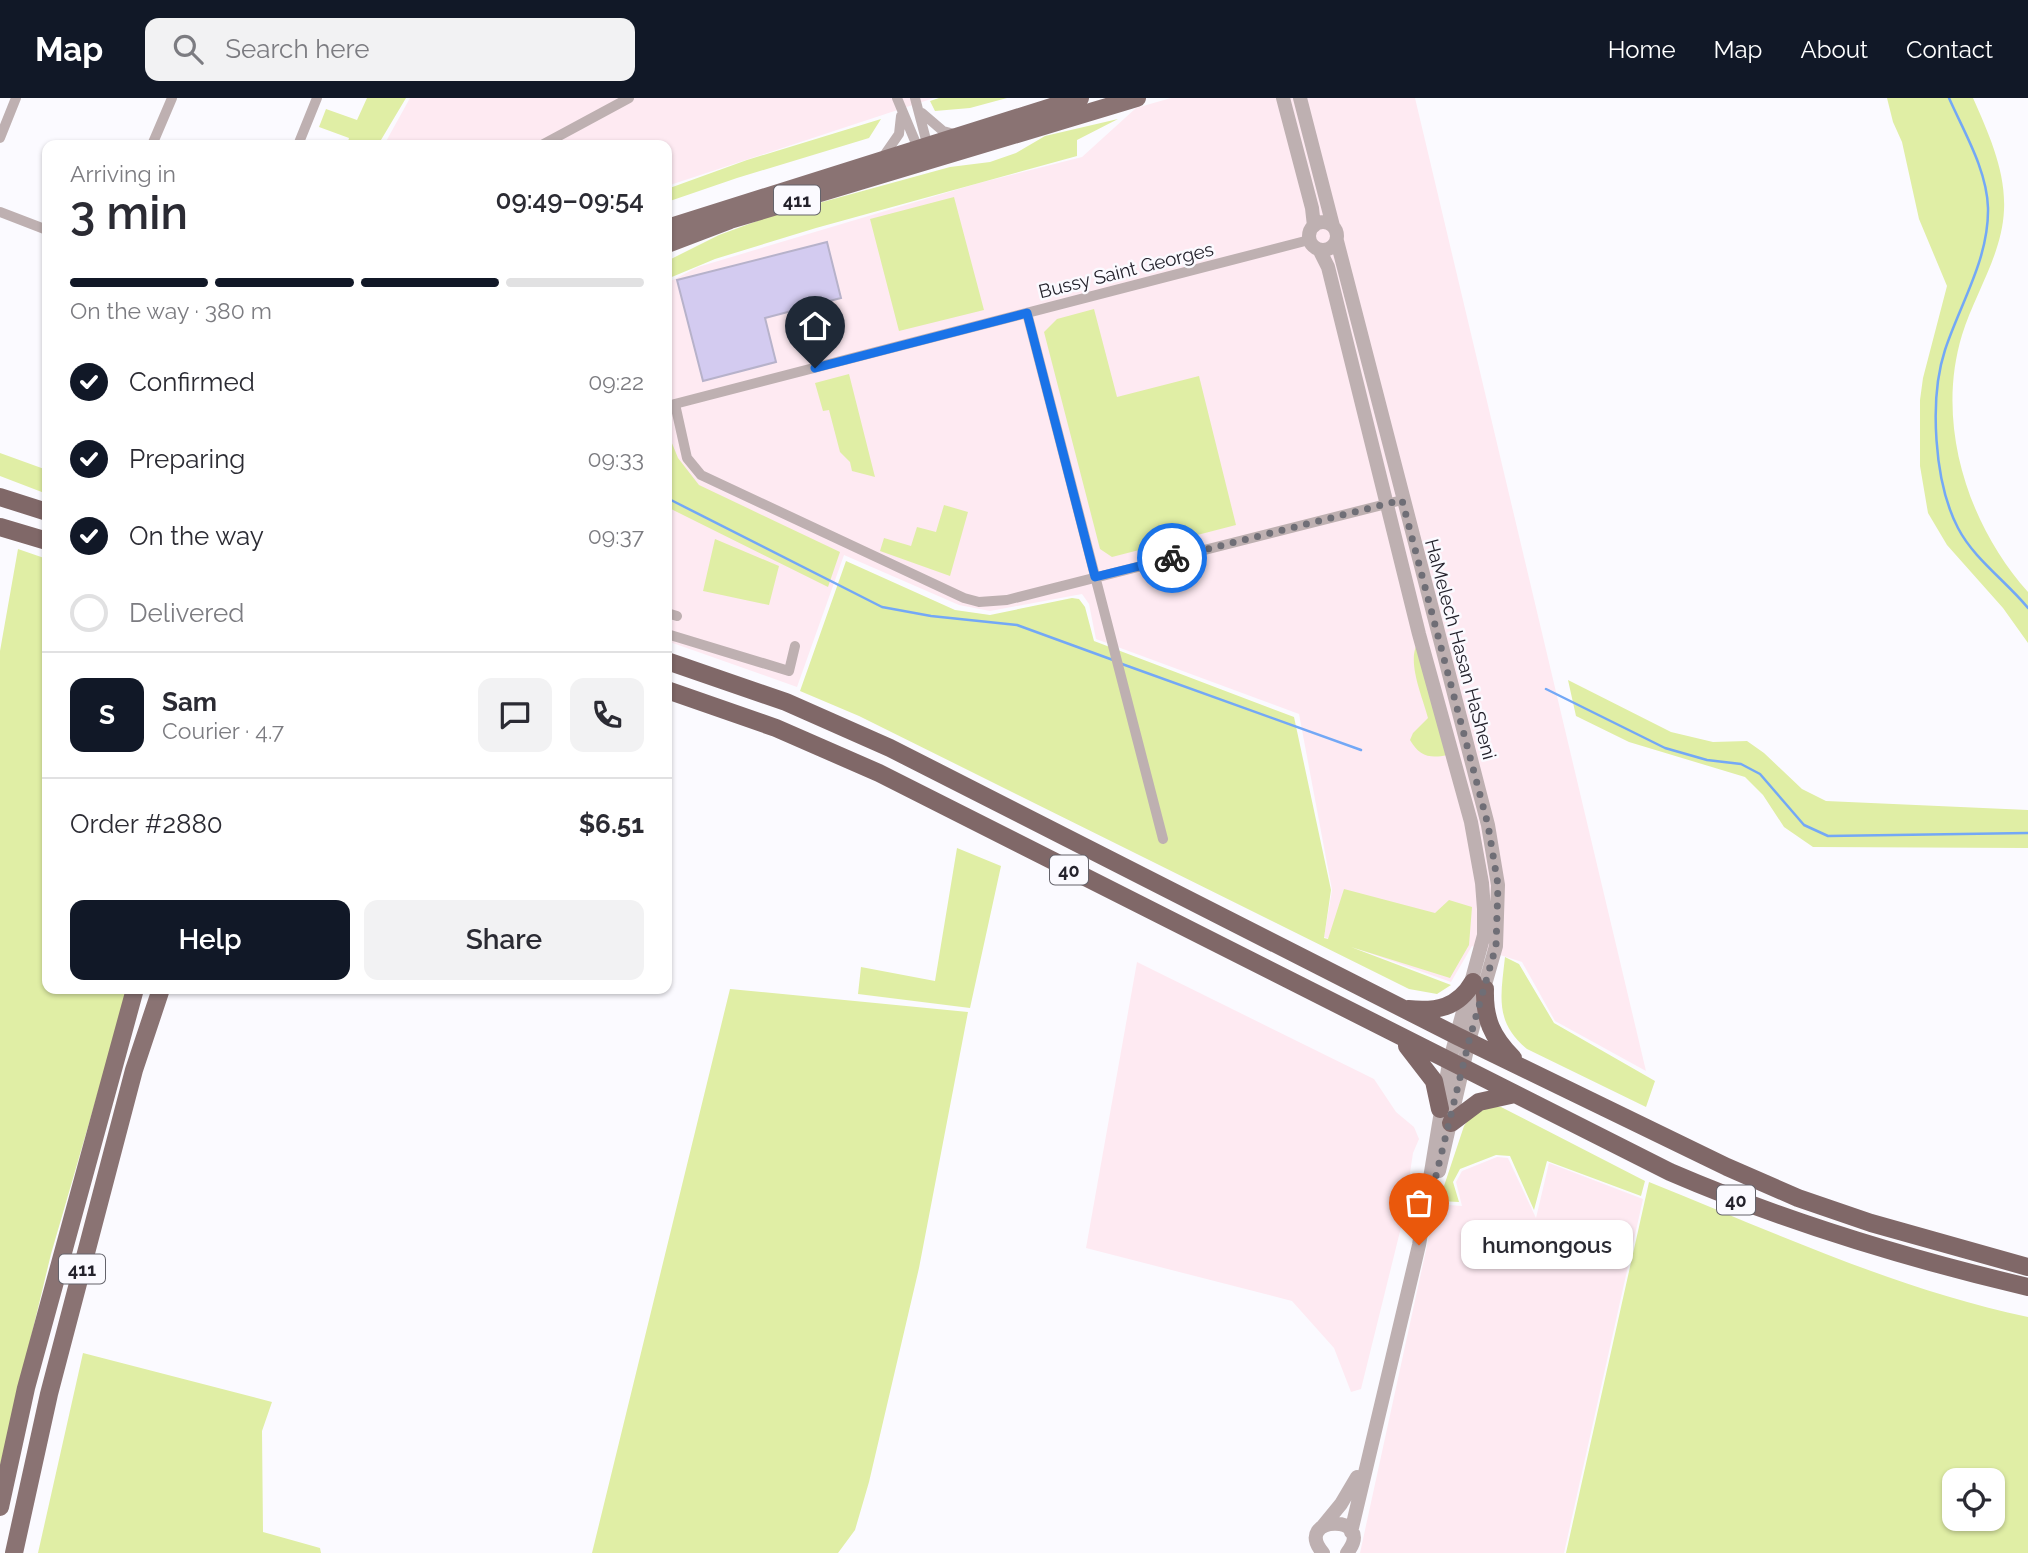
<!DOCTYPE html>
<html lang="en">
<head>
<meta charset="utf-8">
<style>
	body { margin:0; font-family:Raleway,sans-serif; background:#f2f2f3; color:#2b2b33; height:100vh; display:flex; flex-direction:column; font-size:26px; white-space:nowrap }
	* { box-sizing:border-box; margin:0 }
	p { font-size:23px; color:#7c7c81 }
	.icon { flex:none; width:38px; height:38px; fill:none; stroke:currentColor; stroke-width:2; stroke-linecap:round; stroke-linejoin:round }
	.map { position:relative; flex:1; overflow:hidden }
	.sheet { position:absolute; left:42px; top:42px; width:630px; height:854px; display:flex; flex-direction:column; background:#fff; border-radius:14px; box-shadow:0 2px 5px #0004 }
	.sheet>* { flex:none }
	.tools { position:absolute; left:1942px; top:1370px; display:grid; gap:14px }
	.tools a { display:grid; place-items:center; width:63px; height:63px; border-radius:14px; background:#fff; box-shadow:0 2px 5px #0004; font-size:35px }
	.pin { position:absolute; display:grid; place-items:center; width:60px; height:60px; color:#fff; margin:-72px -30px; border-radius:50% 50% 50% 0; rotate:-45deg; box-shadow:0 0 7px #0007 }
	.pin .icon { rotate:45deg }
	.courier { position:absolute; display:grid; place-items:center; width:70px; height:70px; margin:-35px; border:5px solid #1a73e8; border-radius:50%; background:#fff; color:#222; box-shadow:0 2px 9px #0007 }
	.bubble { position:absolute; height:49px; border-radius:14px; background:#fff; box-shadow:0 2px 5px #0004; font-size:23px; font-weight:600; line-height:49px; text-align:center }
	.overview em { font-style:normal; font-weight:600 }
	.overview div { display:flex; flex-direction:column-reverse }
	.overview { display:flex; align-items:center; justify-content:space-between; height:119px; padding:0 28px }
	h1 { font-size:46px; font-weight:600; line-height:52px }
	.bar { display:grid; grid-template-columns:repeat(4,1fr); gap:10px 7px; align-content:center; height:84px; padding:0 28px }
	.bar i { height:9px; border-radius:5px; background:#e1e1e2 }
	.bar .active { background:#111827 }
	.bar p { grid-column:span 4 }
	.line { display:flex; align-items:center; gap:18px; padding:0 28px; border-top:2px solid #e1e1e2 }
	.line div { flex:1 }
	.round { display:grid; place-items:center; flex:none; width:74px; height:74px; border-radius:14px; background:#f2f2f3 }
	ol { padding:0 28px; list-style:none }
	li { display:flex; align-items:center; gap:21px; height:77px }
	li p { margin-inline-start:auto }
	li .icon { padding:7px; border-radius:50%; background:#111827; color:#fff; stroke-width:4 }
	li:last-child { color:#7c7c81 }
	li i { width:38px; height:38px; border:4px solid #e1e1e2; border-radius:50% }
	.primary-button { display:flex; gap:14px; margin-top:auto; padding:14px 28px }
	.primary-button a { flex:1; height:80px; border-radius:14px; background:#111827; color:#fff; font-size:28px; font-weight:600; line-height:80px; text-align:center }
	.primary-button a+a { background:#f2f2f3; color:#2b2b33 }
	header { display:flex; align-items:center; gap:42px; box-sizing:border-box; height:98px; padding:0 35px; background:#111827; color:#fff }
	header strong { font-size:33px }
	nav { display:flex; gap:38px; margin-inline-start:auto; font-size:24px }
	.search { width:490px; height:63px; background:#f2f2f3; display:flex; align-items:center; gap:18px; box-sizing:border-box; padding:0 24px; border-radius:14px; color:#7c7c81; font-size:26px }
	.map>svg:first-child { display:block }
</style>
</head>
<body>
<header>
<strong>Map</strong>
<div class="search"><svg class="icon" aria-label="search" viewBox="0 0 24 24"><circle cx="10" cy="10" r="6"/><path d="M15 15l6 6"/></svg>Search here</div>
<nav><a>Home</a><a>Map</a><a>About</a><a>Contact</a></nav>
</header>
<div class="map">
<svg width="2028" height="1455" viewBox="0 0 2028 1455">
	<rect width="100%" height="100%" fill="#fbfaff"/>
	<!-- commercial -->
	<path fill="#feeaf2" d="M410,0H934L667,88V47H384Z
		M1171,0H1415L1646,973L1555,923L1522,864L1472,848L1451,884L1324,839L1332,792L1299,616L1096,541L1089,506L1082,496L990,513L959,507L844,457L797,589L667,543V185L698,169L979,85L1082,59L1136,10Z
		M1137,864L1374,981L1396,1014L1414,1029L1419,1041L1413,1055L1408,1088L1411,1089L1361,1291L1351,1294L1334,1250L1292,1203L1086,1150Z
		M1497,1059L1508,1060L1536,1120L1549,1065L1643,1101L1564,1455H1360L1436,1106L1462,1108L1456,1084L1462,1073Z"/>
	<!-- green -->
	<path fill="#e0eea5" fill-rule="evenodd" d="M367,0H406L378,47H347L349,40L319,29L326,11L357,22Z
		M939,0H1007L970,10L935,13L930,3Z
		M1887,0H1973C1988,34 2006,73 2004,112C2002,157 1975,195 1962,237C1935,326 1968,427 2028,494V545L2003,510L1947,447L1928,415L1920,368V302L1923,280L1947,188L1919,121L1902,44L1893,24Z
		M881,21L869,40L737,80L667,104V91L747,62Z
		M1118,21L1077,42V58L816,130L715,161L667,181V163L719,137L768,119L950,69L990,64L1016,55L1045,38Z
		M954,99L984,212L899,233L870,121Z
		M1094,211L1117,299L1199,278L1236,427L1112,459L1100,451L1044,234L1057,221Z
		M849,276L875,379L852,373L850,364L840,354L829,312L823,313L815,285Z
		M667,333L678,360L699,387L840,454L828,489L667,409Z
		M0,355L47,372V396L0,378Z
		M944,407L968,414L950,478L880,453L884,440L911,448L917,429L936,434Z
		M715,441L779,468L769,507L703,493Z
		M18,451L47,461V891H128L51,1156L0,1368V553Z
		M846,463L955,512L990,517L1072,500L1079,501L1085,509L1094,543L1294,619L1331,792L1324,840L1328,841L1344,791L1435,815L1449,802L1472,809L1469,847L1450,880L1351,849L1451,887L1437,896L1409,891L859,618L800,593Z
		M1417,546L1447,657C1430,661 1419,658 1410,642L1413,635L1428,620C1423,600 1407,565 1417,546Z
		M1568,582L1671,634L1713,644L1747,643L1764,655L1802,691L1826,703L2028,712V750L1813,749L1784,729L1763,697L1745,679L1629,644L1576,618Z
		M957,750L1001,768L970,910L858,896L861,869L935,883Z
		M1505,859L1519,866L1554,925L1655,983L1646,1009L1527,951C1494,924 1501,897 1505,859Z
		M730,891L968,914L919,1170L869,1384L855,1432L838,1455H592Z
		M1488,1009H1501L1645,1083L1641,1098L1547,1063L1534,1112L1510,1058L1496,1057L1460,1071L1453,1084L1459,1104L1439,1103L1464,1028L1473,1015Z
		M1649,1084C1773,1134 1896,1191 2028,1219V1455H1566ZM1955,1382H1993V1421H1955Z
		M83,1255L272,1304L262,1333L263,1434L320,1450L321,1455H38Z"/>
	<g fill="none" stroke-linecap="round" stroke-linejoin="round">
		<!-- stream -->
		<path stroke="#73a8f6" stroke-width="2.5" d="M1949,0C1964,34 1987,72 1988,110C1989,161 1960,206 1945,252C1929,301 1934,384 1958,430C1974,461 2006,483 2028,510
			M667,400L882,509L931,518L1017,527L1113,562
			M1122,566L1361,652
			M1546,591L1665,650L1707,662L1741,666L1760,676L1804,727L1828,738L2028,735"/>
	</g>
	<!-- building -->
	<path fill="#d3cbf0" stroke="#b7b2ca" stroke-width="2" d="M827,144L841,200L765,220L776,264L703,283L677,182Z"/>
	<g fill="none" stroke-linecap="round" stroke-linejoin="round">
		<!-- minor -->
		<path stroke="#beb0b1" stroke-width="10" d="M897,0L920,55
			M915,0L929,53
			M922,15L943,33L958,37
			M0,40L16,0
			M152,47L172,0
			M298,47L317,0
			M542,47L629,0
			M883,59L899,36L901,18
			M0,114L47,132
			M1027,215L1163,741
			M675,306L687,360L701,377L964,500L979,504L1007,502L1402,402
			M667,308L1309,142
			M667,515L677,518
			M667,536L789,573L795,548"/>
		<!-- tertiary -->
		<path stroke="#beb0b1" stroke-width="14" d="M1283,0L1312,110L1314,128
			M1300,0L1333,128
			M1309 138a14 14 0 1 1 28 0a14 14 0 1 1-28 0Z
			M1337,143L1488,727L1498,787L1496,848L1469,943L1439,1073
			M1320,153L1328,169L1419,536L1471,724L1482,785L1484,811V837L1449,965L1419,1147L1351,1434
			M1323,1428L1341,1406L1357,1379
			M1323,1455C1291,1417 1378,1415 1347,1455"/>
		<!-- primary -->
		<path stroke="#8a7373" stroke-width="18" d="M667,130L1080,0
			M667,146L730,122L1137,0
			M0,1409L26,1290L135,891
			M14,1455L49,1296L134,972L161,891"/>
		<!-- trunk -->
		<path stroke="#806868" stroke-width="18" d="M0,399L47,414
			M0,429L47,443
			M667,563L786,604L890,650L1457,938L1727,1069L1798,1100L1871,1125L2028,1169
			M667,592L776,630L879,675L1670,1074C1786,1124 1905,1160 2028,1189
			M1485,891C1484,921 1492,939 1513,960
			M1408,911C1436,914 1458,910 1473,884
			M1407,948L1434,983L1440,1011
			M1451,1025L1479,1004L1515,996"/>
	</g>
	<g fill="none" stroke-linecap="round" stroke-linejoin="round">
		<!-- done -->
		<path stroke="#6f6e76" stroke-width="7" stroke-dasharray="0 12.6" d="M1172,460L1402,402L1488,727L1498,787L1496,848L1469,943L1419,1147"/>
		<!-- route -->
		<path stroke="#1a73e8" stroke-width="9" d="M815,270L1027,215L1095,479L1172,460"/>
	</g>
	<g text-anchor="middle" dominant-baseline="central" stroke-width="5" stroke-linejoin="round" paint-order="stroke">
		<!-- shield labels -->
		<g fill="#fbfaff" stroke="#64636b" stroke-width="2">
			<rect x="774" y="87.5" width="46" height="29" rx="5"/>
			<rect x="1050" y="757.5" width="38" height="29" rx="5"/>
			<rect x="1717" y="1087.5" width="38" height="29" rx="5"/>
			<rect x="59" y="1156.5" width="46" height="29" rx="5"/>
		</g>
		<g font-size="18" font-weight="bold" fill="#24222c">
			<text x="797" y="102">411</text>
			<text x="1069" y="772">40</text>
			<text x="1736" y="1102">40</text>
			<text x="82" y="1171">411</text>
		</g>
		<!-- street labels -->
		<g font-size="19" fill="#24222c" stroke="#fbfaff">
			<text transform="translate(1126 172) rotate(-14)">Bussy Saint Georges</text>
			<text transform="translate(1461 551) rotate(75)">HaMelech Hasan HaSheni</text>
		</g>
	</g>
</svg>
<div class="tools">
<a><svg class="icon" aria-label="locate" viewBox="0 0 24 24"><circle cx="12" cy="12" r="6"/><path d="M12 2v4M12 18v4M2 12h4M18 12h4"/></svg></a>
</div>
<div class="pin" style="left:1419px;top:1147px;background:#ea580c"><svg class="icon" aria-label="bag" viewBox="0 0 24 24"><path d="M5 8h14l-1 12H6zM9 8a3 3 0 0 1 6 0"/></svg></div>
<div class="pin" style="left:815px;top:270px;background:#1f2937"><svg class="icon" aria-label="home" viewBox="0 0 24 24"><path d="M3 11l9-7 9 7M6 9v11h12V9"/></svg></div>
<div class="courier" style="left:1172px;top:460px"><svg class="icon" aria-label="bike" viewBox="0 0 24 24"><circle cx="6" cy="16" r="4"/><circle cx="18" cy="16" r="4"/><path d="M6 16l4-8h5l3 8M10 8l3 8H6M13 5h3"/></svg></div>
<div class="bubble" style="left:1461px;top:1122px;width:172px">humongous</div>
<section class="sheet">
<div class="overview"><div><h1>3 min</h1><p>Arriving in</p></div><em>09:49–09:54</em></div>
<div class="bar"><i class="active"></i><i class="active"></i><i class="active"></i><i></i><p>On the way · 380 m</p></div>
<ol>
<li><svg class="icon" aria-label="check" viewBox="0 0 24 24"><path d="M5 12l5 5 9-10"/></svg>Confirmed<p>09:22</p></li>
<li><svg class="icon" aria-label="check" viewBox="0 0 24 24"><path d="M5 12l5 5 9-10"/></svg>Preparing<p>09:33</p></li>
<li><svg class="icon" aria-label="check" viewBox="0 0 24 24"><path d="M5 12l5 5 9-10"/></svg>On the way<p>09:37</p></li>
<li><i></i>Delivered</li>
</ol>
<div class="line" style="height:126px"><b class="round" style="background:#111827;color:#fff">S</b><div><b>Sam</b><p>Courier · 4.7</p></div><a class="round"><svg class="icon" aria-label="chat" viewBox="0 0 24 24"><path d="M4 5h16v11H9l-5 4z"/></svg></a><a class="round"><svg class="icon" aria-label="phone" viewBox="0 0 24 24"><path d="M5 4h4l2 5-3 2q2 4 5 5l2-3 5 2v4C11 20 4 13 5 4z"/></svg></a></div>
<div class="line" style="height:91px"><div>Order #2880</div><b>$6.51</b></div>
<div class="primary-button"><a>Help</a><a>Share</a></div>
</section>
</div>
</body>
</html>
